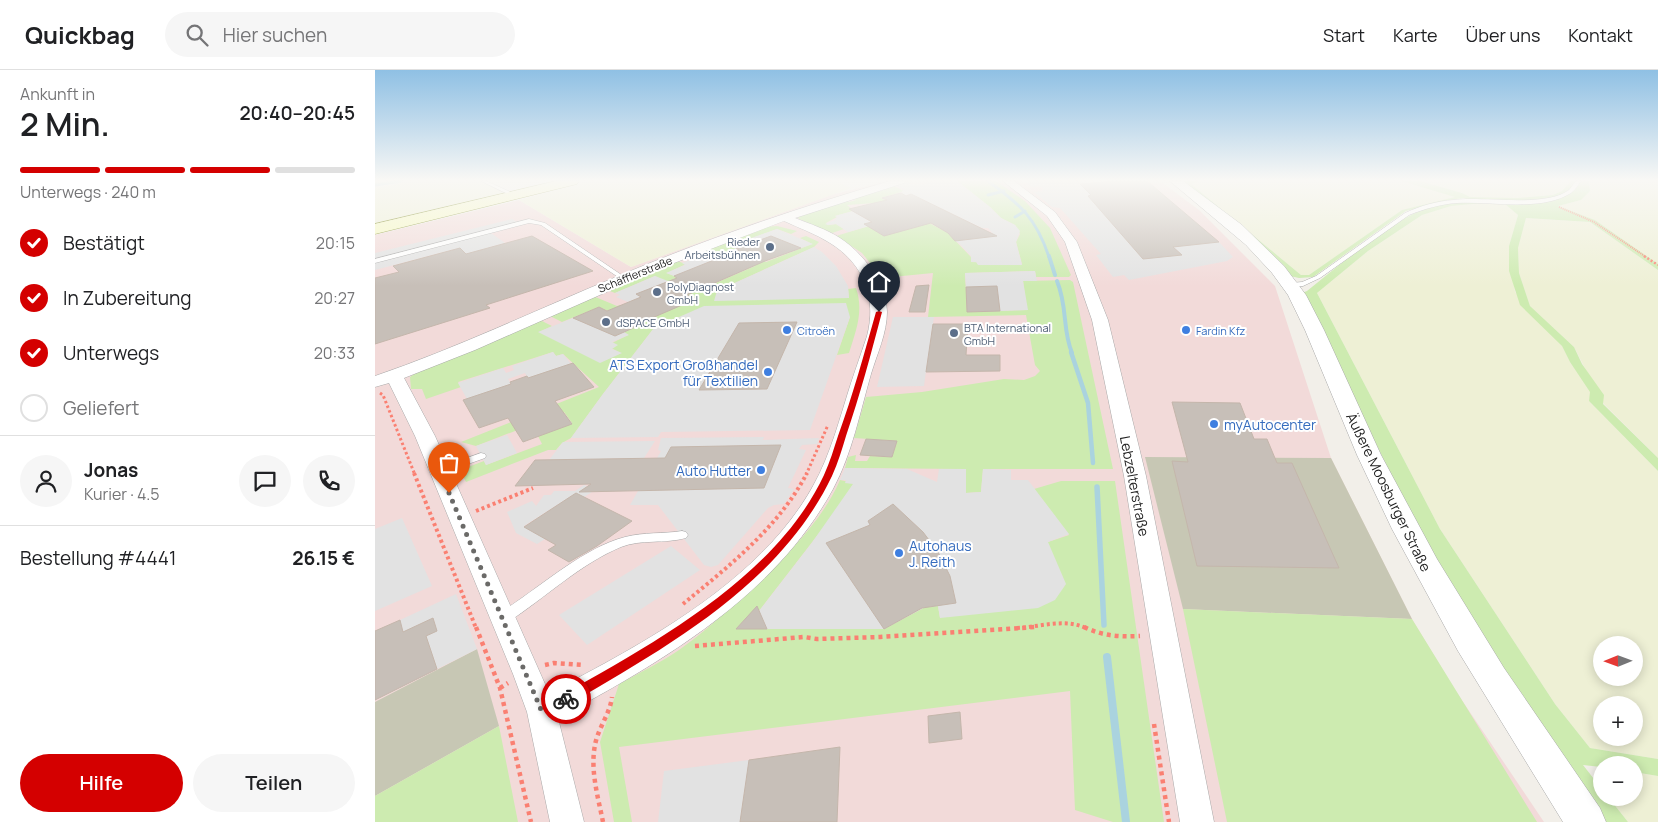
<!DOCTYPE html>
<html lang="de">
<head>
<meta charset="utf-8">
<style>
	body { margin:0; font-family:Manrope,sans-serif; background:#f6f6f6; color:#202124; height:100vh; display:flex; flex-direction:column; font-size:19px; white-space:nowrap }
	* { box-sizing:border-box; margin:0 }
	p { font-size:16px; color:#757577 }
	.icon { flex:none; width:28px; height:28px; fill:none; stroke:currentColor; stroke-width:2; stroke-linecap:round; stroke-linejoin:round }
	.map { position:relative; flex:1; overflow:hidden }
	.sheet { display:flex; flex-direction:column; background:#fff; width:375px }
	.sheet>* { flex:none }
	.needle { width:32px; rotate:269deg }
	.fabs { position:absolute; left:1218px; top:566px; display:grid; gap:10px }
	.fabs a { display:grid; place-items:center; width:50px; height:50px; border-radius:50%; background:#fff; box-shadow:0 2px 12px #0003; font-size:25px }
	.pin { position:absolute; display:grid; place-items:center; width:42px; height:42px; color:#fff; margin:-51px -21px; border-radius:50% 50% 50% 0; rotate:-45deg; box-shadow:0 0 5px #0007 }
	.pin .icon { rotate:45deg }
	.courier { position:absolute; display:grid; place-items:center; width:50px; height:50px; margin:-25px; border:4px solid #d40000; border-radius:50%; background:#fff; color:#222; box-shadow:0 1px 6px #0007 }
	.overview em { font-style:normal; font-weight:600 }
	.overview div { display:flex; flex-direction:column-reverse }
	.overview { display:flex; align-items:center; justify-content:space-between; height:85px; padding:0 20px }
	h1 { font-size:32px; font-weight:600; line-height:38px }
	.bar { display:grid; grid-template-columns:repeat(4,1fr); gap:8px 5px; align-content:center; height:60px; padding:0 20px }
	.bar i { height:6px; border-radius:4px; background:#e0e0e0 }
	.bar .current { background:#d40000 }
	.bar p { grid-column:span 4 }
	.line { display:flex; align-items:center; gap:12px; padding:0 20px; border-top:1px solid #e0e0e0 }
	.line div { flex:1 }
	.round { display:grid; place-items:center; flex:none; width:52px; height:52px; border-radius:26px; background:#f6f6f6 }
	ol { padding:0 20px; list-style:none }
	li { display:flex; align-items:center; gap:15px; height:55px }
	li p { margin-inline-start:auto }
	li .icon { padding:5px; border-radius:50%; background:#d40000; color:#fff; stroke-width:4 }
	li:last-child { color:#757577 }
	li i { width:28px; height:28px; border:2px solid #e0e0e0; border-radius:50% }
	.cta { display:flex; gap:10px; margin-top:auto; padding:10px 20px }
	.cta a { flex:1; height:58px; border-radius:30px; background:#d40000; color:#fff; font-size:20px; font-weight:600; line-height:58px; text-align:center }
	.cta a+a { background:#f6f6f6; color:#202124 }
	header { display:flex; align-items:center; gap:30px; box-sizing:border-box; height:70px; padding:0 25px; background:#fff; border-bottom:1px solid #e0e0e0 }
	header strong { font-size:24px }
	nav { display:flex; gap:28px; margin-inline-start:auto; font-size:18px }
	.search { width:350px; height:45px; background:#f6f6f6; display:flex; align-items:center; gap:12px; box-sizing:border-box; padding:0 18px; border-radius:28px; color:#757577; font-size:19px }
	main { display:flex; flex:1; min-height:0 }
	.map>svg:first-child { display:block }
</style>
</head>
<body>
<header>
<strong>Quickbag</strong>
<div class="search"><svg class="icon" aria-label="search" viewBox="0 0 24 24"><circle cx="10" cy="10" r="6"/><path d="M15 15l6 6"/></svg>Hier suchen</div>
<nav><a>Start</a><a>Karte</a><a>Über uns</a><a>Kontakt</a></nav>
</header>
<main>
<section class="sheet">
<div class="overview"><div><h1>2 Min.</h1><p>Ankunft in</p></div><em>20:40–20:45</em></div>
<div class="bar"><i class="current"></i><i class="current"></i><i class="current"></i><i></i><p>Unterwegs · 240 m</p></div>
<ol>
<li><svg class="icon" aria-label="check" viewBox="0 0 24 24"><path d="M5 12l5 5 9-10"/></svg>Bestätigt<p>20:15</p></li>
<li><svg class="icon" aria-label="check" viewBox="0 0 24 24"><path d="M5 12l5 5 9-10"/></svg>In Zubereitung<p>20:27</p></li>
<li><svg class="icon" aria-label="check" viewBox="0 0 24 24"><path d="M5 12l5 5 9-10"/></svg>Unterwegs<p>20:33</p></li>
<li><i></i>Geliefert</li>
</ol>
<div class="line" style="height:90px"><a class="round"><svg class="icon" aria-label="person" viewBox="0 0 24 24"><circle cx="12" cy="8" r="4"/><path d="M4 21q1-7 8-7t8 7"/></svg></a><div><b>Jonas</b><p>Kurier · 4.5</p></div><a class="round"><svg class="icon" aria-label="chat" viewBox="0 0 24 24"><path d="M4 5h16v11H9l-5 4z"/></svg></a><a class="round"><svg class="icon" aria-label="phone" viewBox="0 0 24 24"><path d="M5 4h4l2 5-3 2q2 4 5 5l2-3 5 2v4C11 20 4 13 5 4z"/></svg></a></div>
<div class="line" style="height:65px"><div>Bestellung #4441</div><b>26.15 €</b></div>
<div class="cta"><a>Hilfe</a><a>Teilen</a></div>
</section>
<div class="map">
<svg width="1283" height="752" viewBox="0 0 1283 752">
	<rect width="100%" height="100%" fill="#f2efe9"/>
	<!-- commercial -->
	<path fill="#f2dad9" d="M512,111H785L824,140L900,216L956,388L1037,549L1078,617L1169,752H0V165L144,130L256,197L456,125Z"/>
	<!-- construction -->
	<path fill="#c7c7b4" d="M770,387L956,388L1037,549L808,539Z
		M102,579L124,656L0,726V632Z"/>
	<!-- farmland -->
	<path fill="#eef0d5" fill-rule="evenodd" d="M40,111H108L135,123L0,157V118Z
		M216,111H461L476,118L256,197L144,130Z
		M824,111H1026L1082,127L1027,140L934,205H926L816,114Z
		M1045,111H1196V112L1187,121L1178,125L1142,128L1095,127L1087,123Z
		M1214,111H1283V194L1220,150L1182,136L1206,130L1215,121Z
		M1108,133L1130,134L1143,145L1134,176L1140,222L1187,276L1195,292L1216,322L1214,331L1283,401V689L1215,678L1180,634L1065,459L942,223L993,181L1047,145L1076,136ZM1226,575H1259V608H1226ZM1226,635H1259V668H1226Z
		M1151,148L1215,152L1283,200V388L1228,333L1199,277L1155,236L1144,203L1143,178Z
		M1259,702L1283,706V752H1253L1234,728H1259Z"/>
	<!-- grass -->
	<path fill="#cdebb0" d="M582,111H621L650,131L675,158L696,205L694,207H661L660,201L590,203L592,242L652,240L648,211L695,210L698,212L738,399H608L606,422L590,423L591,399L470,398L473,387L481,385L480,391H492L495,386L517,387L522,371L479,368L491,327L547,322L629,309L649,310L660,306L665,301L660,295L651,245L553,247L558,203L507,208L487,183L461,166L494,156L509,166L546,155L500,133L472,135L477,139H475L478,141L460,146L462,147L451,153L453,155L461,154L469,159L457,163L424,149L423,147L471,130L474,132L481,130L478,128L517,115L529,121L507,128L573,163L596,187V192L647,194L641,172L645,164L640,155L626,148L615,137Z
		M804,111H824L816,114L926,205H934L1027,140L1080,127L1026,111H1045L1087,123L1095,127L1142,128L1178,125L1187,121L1196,111H1214L1215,121L1206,130L1183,136L1220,150L1283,194V200L1215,152L1151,148L1143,178L1144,203L1155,236L1199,277L1207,294L1229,325L1228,334L1283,388V401L1214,331L1215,322L1195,292L1187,276L1145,235L1134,201V176L1143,145L1130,134L1108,133L1076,136L1047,145L993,181L942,223L1065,459L1180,634L1215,678L1283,689V706L1259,702V695H1226V697L1208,695L1226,718V728H1234L1253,752H1227L1080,529L1030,433L927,223L932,221C965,195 1001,162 1038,144C1056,135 1076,133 1095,131L1089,128L1074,130L1031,141L938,207L924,208L915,206Z
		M402,156L422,161L416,164L402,159L355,176L391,192L437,174L425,168L431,166L444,172L439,177L342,221L474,228L473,219L481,218C489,241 481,261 474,283L462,285L475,247L279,258L228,324L196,368L187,373L181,380H173L91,412L85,400L109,391L111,395L167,374L163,366L197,353L189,342L101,376L86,372L224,317L188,284L181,286L178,282L83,312L86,317L51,329L47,319H36L35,307L46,299L163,249L177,256L164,262L246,283L236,278L237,273L253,265L249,262L265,255L224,237L187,252L173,245L218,226L242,236L245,235L275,248L320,229L285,214L292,212L280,206L240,223L232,220L302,191L311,194L292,203L329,218L380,196L341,182L328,187L319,184L389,157Z
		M465,410L479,413L455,449L384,541H378L361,559H509L554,535L563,536L565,548L673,472L694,465L659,419L686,411H740L789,752H738L700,740L695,621L244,677L257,752H239L225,672L244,614C264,603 285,593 304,580C327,564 347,545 368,526C402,495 447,453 465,410Z
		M808,539L1037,549L1162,752H852Z
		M124,656L143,752H0V726Z"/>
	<!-- parking -->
	<path fill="#e2e2e2" d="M561,111H582L615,137L626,148L640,155L645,161L641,172L647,195H603L601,192H596V186L584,173L580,171L620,166L613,158H607L536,124L531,125L526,123L529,119L517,115L530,112L537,114H549Z
		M648,111H732L706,114L716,125L713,126L768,189L807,185L798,177L844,172L858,187L852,191L754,210L749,205L738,207L721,185L726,184L685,138L677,137L659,122L667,121L668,118L664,116L658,117Z
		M478,141L496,152L490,154L494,156L473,162L461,154L453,155L450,154L460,150L462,147L460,146Z
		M137,149L146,155L116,163L130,173L91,184L84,178L0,200V183Z
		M402,159L438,174L426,178L396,166L361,179L354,176Z
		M439,177L447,182L461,196L473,216L474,228L339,231L342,221Z
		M341,182L351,185L299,206L291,203L310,195L307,193L320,188L329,191L332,189L328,187Z
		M660,201L662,211H648L653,240L625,241L622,217H591L590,203Z
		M280,206L293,211L262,224L266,227L253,232L241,227L245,225L240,223Z
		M471,233L475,247L435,360L286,362L283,367L196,368L228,324L279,258L329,236Z
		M518,247H559L554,281H570L569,286H553L549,316L502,317Z
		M198,248L240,266L249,262L254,265L237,272L243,275L237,279L247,283L225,293L163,262Z
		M178,282L181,286L188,284L196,294L153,308L150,303L133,309L136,314L92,329L83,313L128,298L131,303L139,300L137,296Z
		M132,365L142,383L111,395L101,376Z
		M389,367L388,370L444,368L442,374L427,375L424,379L431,380L413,418L419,419L409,434L399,435L393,438L343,495L336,497L329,495L283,435H255L286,381L283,380L286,368Z
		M280,371L269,388L174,390L188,372Z
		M470,398L532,399L562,412L564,399H591V423L606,422L608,399L636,400V410H653L694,464L673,472L691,514L680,530L663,538L565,548L563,536L555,537L554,535L509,559H387L384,541L436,474L478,414L470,413L471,410H465Z
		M209,415L220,420L206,429L198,425L149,456L170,469L162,474L141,463L132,442L157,431L161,436L169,425H176L179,421H200Z
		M27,448L57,516L0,541V459Z
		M296,476L325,500L212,575L184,545Z
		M81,524L102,579L62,599L51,566L62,561L58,548L28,562L25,550Z
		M374,690L365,752H283L289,701Z"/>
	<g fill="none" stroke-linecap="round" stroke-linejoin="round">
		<!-- stream-far4 -->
		<path stroke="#aad3df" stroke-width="3" d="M613,111C646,135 661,148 674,187
			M0,115L26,111
			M613,125L629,121
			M640,147L650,141"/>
		<!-- stream-far3 -->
		<path stroke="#aad3df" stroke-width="4" d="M674,186L680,205
			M682,211C693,238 687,259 697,283"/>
		<!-- stream-far2 -->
		<path stroke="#aad3df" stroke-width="4.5" d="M696,282L713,333L718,393"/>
		<!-- stream-far1 -->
		<path stroke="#aad3df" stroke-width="5.5" d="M722,417L729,555"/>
		<!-- stream -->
		<path stroke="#aad3df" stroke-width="8" d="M732,587L751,752"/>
	</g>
	<!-- building -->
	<path fill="#c7bfb8" stroke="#c4b6ab" d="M741,111H772L844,172L798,177L807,185L768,189L713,126L716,125L705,114Z
		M526,123L531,126L536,124L622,166L580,171L573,163L556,153L509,166L489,154L497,152L474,139L512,130L507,128Z
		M157,166L218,201L111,235L115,238L0,274V208L24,202L18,196L85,178L91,184Z
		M396,166L426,178L390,191L312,225L321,229L263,254L265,255L240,266L198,248L224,237L232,241L266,227L261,224L302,208L299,206L364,180L361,179Z
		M554,215L550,242H534L541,216Z
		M622,216L625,241L592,242L591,217Z
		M422,252L392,319L324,320L364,253Z
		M558,254H593L591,285H625V301L551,302Z
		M198,293L219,317L180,331L197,354L148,372L133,348L104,358L88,330L136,314L135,312L152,306L153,308Z
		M797,332L865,333L879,369H892L902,393H917L964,498L822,496L797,391L813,392Z
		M491,369L522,371L517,387L485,385Z
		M406,375L389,418L204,422L216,414L140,416L160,390L290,388L296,377Z
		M201,423L257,451L222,476L194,492L173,480L181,475L149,457Z
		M518,434L548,462L563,482L575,506L581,533L547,538L509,559L451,473L495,455L493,451Z
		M382,536L392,559H361Z
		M58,548L62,561L51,566L62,599L0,630V561L25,550L28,562Z
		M585,642L587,669L554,673L553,646Z
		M465,677L462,752H365L374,690Z"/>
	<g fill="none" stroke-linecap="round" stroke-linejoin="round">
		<defs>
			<path id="service" d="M106,111H111L142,125L137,126Z
				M1201,111H1206C1203,115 1200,120 1196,123C1166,142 1116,131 1082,133C1066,134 1049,139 1034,145L945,208L928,216L916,217L912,215L916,213L927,212L941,206L1030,143C1045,136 1062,131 1079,130C1108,126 1170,138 1194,120C1196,118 1199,113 1201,111Z
				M154,149L170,153L251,208L246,209L166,155L154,153L0,193V189Z
				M106,383L110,384L111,386L110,388L65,404L60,401L61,399Z
				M307,461L311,462L313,465L311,468C290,474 266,469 246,477C205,494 170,528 133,552L128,553L123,552L121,548L123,544C162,520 207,478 250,467C269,462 288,464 307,461Z"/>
			<path id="minor" d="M515,111H530L529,113L420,148C435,154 451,159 465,168C488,183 511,213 512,242C512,263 502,284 496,304C485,342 477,384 458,419C399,527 288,591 183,648L209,752H175L152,642L138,604L40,366L14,313L0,317V306C82,278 161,240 241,207C331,169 422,138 515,111ZM409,151C424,158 441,164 455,173C489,194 502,228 492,266C487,282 481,297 476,313C465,347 456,384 438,416C385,512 268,574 174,623L60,366L29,308L100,280L286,198Z
				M628,111H639L680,142L702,172L733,250L771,406L839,752H805L749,406L717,250L690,172L672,146Z"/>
			<path id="tertiary" d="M795,111H808L867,155L909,196L931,225L949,260L1006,385L1062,489L1129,598L1225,738L1231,752H1188L1083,581L1017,459L982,385L930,260L913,225L897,203L871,175Z"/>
			<path id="secondary" d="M181,111H204L202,114L0,164V154Z"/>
		</defs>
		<!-- service casing -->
		<use href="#service" stroke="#a9a9a9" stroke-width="1"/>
		<!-- minor casing -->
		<use href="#minor" stroke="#a9a9a9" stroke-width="1"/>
		<!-- tertiary casing -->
		<use href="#tertiary" stroke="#a9a9a9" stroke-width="1"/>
		<!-- secondary casing -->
		<use href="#secondary" stroke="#707d05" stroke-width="1"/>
		<!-- path-far4 -->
		<path stroke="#fa8072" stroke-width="2" stroke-dasharray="1 1" stroke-linecap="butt" d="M1184,137L1219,152L1271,187"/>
		<!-- path-far3 -->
		<path stroke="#fa8072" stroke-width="2.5" stroke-dasharray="2 2" stroke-linecap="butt" d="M1269,186L1283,195"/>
		<!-- path-far2 -->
		<path stroke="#fa8072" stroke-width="3" stroke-dasharray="2.5 2.5" stroke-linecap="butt" d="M5,323L8,325L40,405
			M431,405L453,355"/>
		<!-- path-far1 -->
		<path stroke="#fa8072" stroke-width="4" stroke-dasharray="3 3" stroke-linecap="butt" d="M39,403L101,558
			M101,441L158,418
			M308,534C354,496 404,457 432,403
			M642,558C665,557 689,548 711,558"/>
		<!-- path -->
		<path stroke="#fa8072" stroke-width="4.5" stroke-dasharray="4 4" stroke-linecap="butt" d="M101,557L125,618L156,752
			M709,557C728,566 744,567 765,566
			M320,576L429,567L442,569L505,567L661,557
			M170,595L179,593L208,595
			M125,618L133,613
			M779,654L794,752
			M228,752C223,727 215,700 220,675C223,658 235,644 237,627"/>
		<!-- service -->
		<use href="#service" fill="#fff" fill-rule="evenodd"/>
		<!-- minor -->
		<use href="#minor" fill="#fff" fill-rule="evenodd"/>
		<!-- tertiary -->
		<use href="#tertiary" fill="#fff" fill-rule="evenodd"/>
		<!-- secondary -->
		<use href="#secondary" fill="#f7fabf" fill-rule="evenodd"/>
	</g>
	<!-- sky -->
	<linearGradient id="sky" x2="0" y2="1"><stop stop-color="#8fc0e4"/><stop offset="0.51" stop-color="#f9f8f5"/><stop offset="1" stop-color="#f9f8f5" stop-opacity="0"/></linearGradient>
	<rect width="1283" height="216" fill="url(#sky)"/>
	<!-- route -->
	<path fill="#d40000" d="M504,241L507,242C496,284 485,325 471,366C467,379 463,393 457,406C406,513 295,575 196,633L191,634L187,633L186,629L187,625C281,572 402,506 449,405C455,392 459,378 463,366C478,325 489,284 501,242Z"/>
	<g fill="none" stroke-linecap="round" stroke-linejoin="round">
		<!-- done -->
		<path stroke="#6b6a68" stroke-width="5" stroke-dasharray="0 9" d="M74,423L167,642L191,629"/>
	</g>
	<!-- markers -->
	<g fill="#5c6f8a" stroke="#fff" stroke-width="2">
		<circle cx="395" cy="177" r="5"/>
		<circle cx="282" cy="222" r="5"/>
		<circle cx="231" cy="252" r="5"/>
		<circle cx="579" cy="263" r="5"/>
	</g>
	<g fill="#3f7fe0" stroke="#fff" stroke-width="2">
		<circle cx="412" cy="260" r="5"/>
		<circle cx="811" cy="260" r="5"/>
		<circle cx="393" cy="302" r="5"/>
		<circle cx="839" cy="354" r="5"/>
		<circle cx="386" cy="400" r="5"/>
		<circle cx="524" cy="483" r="5"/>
	</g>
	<g text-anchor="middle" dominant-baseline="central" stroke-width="4" stroke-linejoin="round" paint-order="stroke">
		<!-- far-service labels -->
		<g font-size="11" fill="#4e5e75" stroke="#fff" text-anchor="start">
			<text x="385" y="171" text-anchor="end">Rieder<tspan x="385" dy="13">Arbeitsbühnen</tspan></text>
			<text x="292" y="216">PolyDiagnost<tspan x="292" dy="13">GmbH</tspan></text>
			<text x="241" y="252">dSPACE GmbH</text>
			<text x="589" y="257">BTA International<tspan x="589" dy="13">GmbH</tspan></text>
		</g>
		<!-- far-street labels -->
		<g font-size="11" fill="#222" stroke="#fff">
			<text transform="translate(260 204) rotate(-22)">Schäfflerstraße</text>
		</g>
		<!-- far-shop labels -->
		<g font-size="11" fill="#366cbe" stroke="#fff" text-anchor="start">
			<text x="422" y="260">Citroën</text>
			<text x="821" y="260">Fardin Kfz</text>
		</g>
		<!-- shop labels -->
		<g font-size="14" fill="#366cbe" stroke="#fff" text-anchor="end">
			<text x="383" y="294">ATS Export Großhandel<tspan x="383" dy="16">für Textilien</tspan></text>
			<text x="849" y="354" text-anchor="start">myAutocenter</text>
			<text x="376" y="400">Auto Hutter</text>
			<text x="534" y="475" text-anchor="start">Autohaus<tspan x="534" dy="16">J. Reith</tspan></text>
		</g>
		<!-- street labels -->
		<g font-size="14" fill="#222" stroke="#fff">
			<text transform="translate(760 416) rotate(79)">Lebzelterstraße</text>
			<text transform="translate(1014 422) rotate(64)">Äußere Moosburger Straße</text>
		</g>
	</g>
</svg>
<div class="fabs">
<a><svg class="needle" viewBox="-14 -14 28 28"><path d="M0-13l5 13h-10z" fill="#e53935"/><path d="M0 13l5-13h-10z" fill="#757577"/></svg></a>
<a>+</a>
<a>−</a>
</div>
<div class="pin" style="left:74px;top:423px;background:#ea580c"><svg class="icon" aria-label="bag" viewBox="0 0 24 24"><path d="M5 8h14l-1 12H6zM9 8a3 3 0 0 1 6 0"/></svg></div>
<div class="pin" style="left:504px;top:242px;background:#1f2937"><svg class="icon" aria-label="home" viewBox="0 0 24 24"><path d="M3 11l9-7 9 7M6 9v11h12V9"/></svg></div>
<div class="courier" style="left:191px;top:629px"><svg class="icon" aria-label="bike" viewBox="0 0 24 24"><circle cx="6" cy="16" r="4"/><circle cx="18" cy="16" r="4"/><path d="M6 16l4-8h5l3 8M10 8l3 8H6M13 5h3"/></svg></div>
</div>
</main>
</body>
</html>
